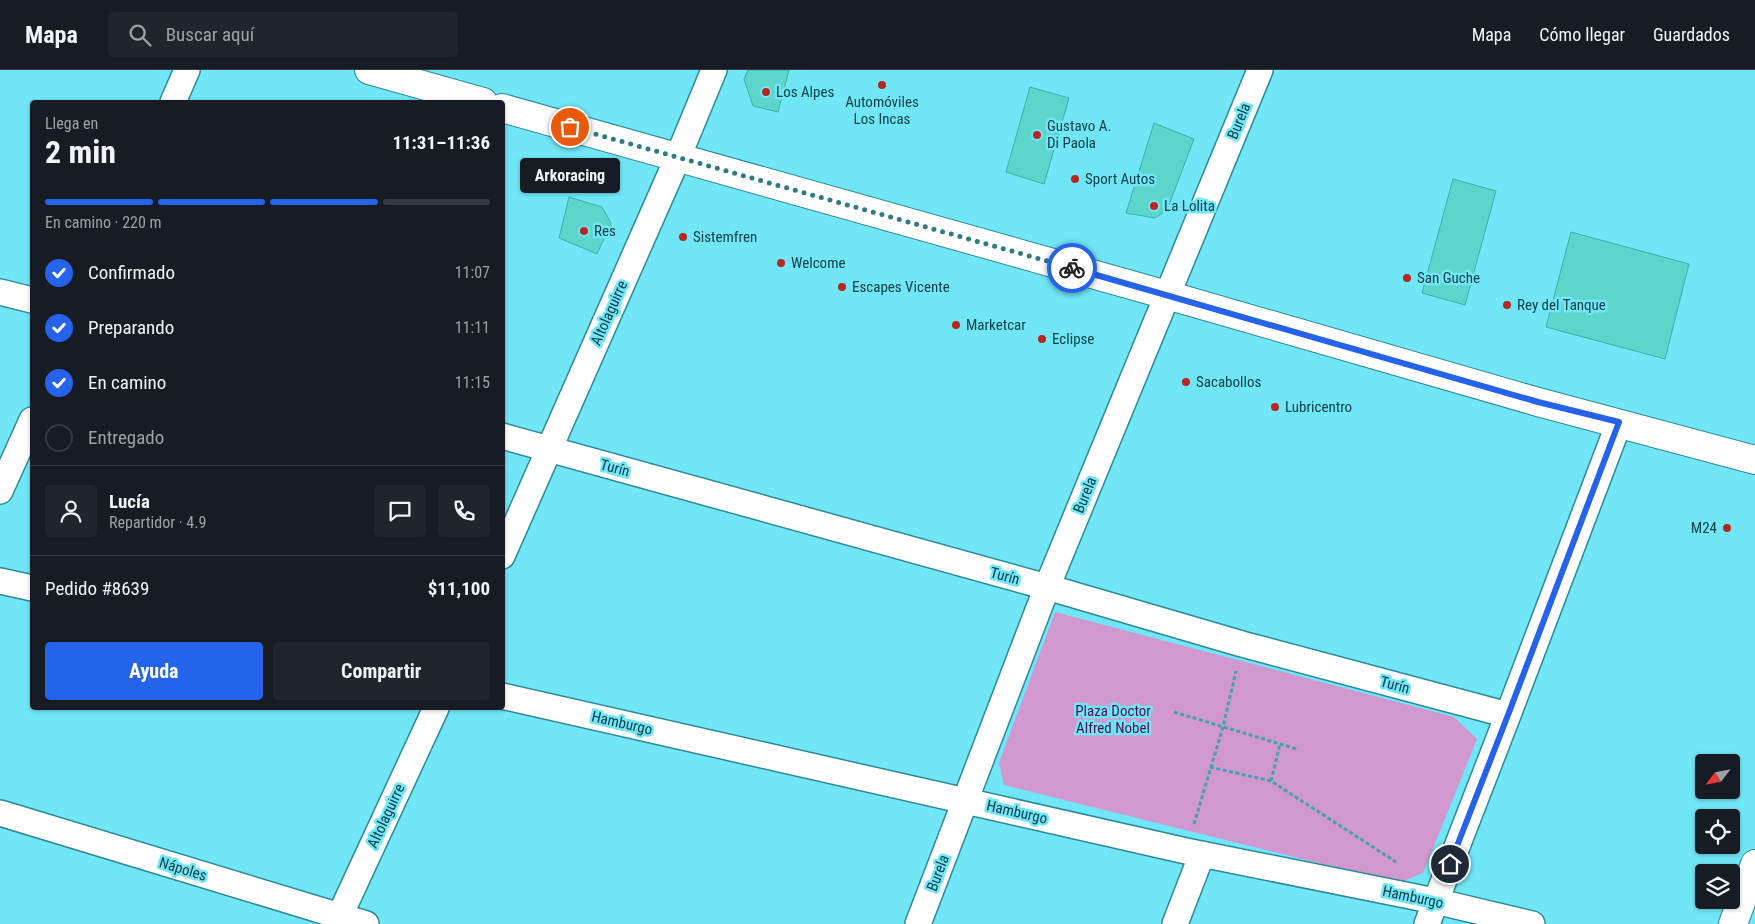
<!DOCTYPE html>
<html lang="es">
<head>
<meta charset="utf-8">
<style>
	body { margin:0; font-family:"Roboto Condensed",sans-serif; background:#20242c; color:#f1f3f6; height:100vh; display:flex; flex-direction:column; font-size:19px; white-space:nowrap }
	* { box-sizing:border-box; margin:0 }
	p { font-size:16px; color:#9ea1a6 }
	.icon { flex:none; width:28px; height:28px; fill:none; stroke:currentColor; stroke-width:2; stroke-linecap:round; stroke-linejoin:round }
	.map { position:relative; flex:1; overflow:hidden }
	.side { position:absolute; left:30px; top:30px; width:475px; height:610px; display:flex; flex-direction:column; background:#171b24; border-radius:5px; box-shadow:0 1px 4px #0004 }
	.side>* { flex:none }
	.needle { width:32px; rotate:238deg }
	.buttons { position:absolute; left:1695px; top:684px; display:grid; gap:10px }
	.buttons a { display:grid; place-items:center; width:45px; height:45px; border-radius:5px; background:#171b24; box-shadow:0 1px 4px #0004; font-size:25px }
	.pin { position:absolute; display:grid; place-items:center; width:42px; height:42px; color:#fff; margin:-21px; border:2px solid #fff; border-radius:50%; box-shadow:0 1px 5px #0007 }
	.courier { position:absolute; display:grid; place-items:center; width:50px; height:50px; margin:-25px; border:4px solid #2563eb; border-radius:50%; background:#fff; color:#222; box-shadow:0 1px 6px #0007 }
	.bubble { position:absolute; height:35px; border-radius:5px; background:#171b24; box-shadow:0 1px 4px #0004; font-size:16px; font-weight:700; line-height:35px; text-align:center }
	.summary em { font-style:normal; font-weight:700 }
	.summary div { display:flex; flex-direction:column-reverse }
	.summary { display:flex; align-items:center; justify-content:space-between; height:85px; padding:0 15px }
	h1 { font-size:32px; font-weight:700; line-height:38px }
	.bar { display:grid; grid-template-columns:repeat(4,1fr); gap:8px 5px; align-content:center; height:60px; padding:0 15px }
	.bar i { height:6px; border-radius:4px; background:#363941 }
	.bar .selected { background:#2563eb }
	.bar p { grid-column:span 4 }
	.line { display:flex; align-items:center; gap:12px; padding:0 15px; border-top:1px solid #363941 }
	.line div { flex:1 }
	.round { display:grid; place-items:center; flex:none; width:52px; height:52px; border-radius:5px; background:#20242c }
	ol { padding:0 15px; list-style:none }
	li { display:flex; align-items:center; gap:15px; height:55px }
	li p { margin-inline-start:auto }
	li .icon { padding:5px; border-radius:50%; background:#2563eb; color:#fff; stroke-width:4 }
	li:last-child { color:#9ea1a6 }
	li i { width:28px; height:28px; border:2px solid #363941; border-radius:50% }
	.action { display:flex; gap:10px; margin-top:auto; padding:10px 15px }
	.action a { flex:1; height:58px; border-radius:5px; background:#2563eb; color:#fff; font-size:20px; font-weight:700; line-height:58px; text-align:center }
	.action a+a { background:#20242c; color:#f1f3f6 }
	header { display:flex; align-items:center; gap:30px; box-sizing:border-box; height:70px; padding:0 25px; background:#171b24; border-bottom:1px solid #363941 }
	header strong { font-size:24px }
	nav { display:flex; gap:28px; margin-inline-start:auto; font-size:18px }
	.search { width:350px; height:45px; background:#20242c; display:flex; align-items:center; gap:12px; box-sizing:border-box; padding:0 18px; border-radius:5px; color:#9ea1a6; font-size:19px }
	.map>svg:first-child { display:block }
</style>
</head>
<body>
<header>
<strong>Mapa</strong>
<div class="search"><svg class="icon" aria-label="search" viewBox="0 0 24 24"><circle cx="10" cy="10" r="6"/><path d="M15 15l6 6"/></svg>Buscar aquí</div>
<nav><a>Mapa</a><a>Cómo llegar</a><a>Guardados</a></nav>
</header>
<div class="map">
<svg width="1755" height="854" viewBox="0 0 1755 854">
	<rect width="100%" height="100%" fill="#70e6f7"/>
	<!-- green -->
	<path fill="#d197cf" d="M1055,542L1454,647L1477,669L1423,803L1399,813L1004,715L999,693Z"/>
	<!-- building -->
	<path fill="#5cd5cb" stroke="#34b4ab" d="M748,0H789L778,42L753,36L744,9Z
		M1030,17L1069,28L1044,114L1006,102Z
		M1154,53L1194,69L1167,140L1155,148L1126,143Z
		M1453,109L1496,121L1465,235L1422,223Z
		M569,127L602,137L611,153L597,184L559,168Z
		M1571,162L1689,194L1665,289L1546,257Z"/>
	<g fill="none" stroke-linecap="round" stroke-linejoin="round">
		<defs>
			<path id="street" d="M173,32L187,0
				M0,222L32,230
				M502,366L1047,517L1242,574L1508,645
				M0,421L32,350
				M502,486L678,87L714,0
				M0,511L32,518
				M502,626L1186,781L1435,831L1532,854
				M0,743L366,854
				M336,854L436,638
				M918,854L1047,517L1260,0
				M1175,854L1202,784
				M1427,854L1508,645L1619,353"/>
			<path id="secondary" d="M369,0L483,32
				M502,38L1181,229L1538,332L1755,390
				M1733,854L1755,794"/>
		</defs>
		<!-- street casing -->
		<use href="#street" stroke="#2c8a97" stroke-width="28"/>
		<!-- secondary casing -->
		<use href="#secondary" stroke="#2c8a97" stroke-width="30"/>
		<!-- path -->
		<path stroke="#46a1ae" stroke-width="3" stroke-dasharray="4 2.5" stroke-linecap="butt" d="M1174,642L1297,679
			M1210,697L1271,711L1396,792
			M1271,711L1280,674
			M1194,754L1223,657L1236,601"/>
		<!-- street -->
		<use href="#street" stroke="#fff" stroke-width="25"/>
		<!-- secondary -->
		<use href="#secondary" stroke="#fff" stroke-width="28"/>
	</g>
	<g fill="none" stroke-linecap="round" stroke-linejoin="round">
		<!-- done -->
		<path stroke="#2e7b85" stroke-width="5" stroke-dasharray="0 9" d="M570,57L1072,198"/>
		<!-- route -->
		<path stroke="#2563eb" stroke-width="6" d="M1072,198L1538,332L1619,352L1508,645L1450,794"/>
	</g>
	<!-- markers -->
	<g fill="#b62722" stroke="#70e6f7" stroke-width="2">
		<circle cx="882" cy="15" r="5"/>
		<circle cx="766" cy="22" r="5"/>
		<circle cx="1037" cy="65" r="5"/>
		<circle cx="1075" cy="109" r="5"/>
		<circle cx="1154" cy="136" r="5"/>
		<circle cx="584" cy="161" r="5"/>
		<circle cx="683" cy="167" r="5"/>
		<circle cx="781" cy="193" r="5"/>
		<circle cx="1407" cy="208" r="5"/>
		<circle cx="842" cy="217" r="5"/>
		<circle cx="1507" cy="235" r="5"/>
		<circle cx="956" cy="255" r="5"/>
		<circle cx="1042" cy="269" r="5"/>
		<circle cx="1186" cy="312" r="5"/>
		<circle cx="1275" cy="337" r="5"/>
		<circle cx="1727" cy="458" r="5"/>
	</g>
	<g text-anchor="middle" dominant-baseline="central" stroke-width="5" stroke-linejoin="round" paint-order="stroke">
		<!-- poi labels -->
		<g font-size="15" fill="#0b4148" stroke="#70e6f7" text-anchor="start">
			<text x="776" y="22">Los Alpes</text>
			<text x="882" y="32" text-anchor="middle">Automóviles<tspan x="882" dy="17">Los Incas</tspan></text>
			<text x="1047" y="56">Gustavo A.<tspan x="1047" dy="17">Di Paola</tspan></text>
			<text x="1085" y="109">Sport Autos</text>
			<text x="1164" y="136">La Lolita</text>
			<text x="594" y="161">Res</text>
			<text x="693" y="167">Sistemfren</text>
			<text x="791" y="193">Welcome</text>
			<text x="1417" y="208">San Guche</text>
			<text x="852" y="217">Escapes Vicente</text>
			<text x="1517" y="235">Rey del Tanque</text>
			<text x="966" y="255">Marketcar</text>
			<text x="1052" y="269">Eclipse</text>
			<text x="1196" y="312">Sacabollos</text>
			<text x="1285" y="337">Lubricentro</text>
			<text x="1717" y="458" text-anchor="end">M24</text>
		</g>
		<!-- street labels -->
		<g font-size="15" fill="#0b4148" stroke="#70e6f7">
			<text transform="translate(1239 51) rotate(-68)">Burela</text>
			<text transform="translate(609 243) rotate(-66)">Altolaguirre</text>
			<text transform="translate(615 398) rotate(15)">Turín</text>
			<text transform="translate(1085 425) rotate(-68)">Burela</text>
			<text transform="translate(1005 506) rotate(15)">Turín</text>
			<text transform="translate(1395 615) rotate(15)">Turín</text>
			<text transform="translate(622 653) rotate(13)">Hamburgo</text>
			<text transform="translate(1017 742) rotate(13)">Hamburgo</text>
			<text transform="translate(386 746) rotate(-65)">Altolaguirre</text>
			<text transform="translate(183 799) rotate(17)">Nápoles</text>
			<text transform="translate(938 803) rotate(-69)">Burela</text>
			<text transform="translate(1413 827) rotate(12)">Hamburgo</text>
		</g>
		<!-- park labels -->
		<g font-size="15" fill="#4f0d4f" stroke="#70e6f7">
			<text x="1113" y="641">Plaza Doctor<tspan x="1113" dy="17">Alfred Nobel</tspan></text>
		</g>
	</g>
</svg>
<div class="buttons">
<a><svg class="needle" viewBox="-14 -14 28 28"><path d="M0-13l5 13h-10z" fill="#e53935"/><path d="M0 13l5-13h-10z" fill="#9ea1a6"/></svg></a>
<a><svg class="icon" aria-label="locate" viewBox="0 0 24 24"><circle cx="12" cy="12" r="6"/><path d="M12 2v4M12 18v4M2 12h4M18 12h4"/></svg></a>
<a><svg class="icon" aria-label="layers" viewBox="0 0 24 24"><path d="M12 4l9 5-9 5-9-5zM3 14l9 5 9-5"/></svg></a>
</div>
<div class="pin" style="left:570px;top:57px;background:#ea580c"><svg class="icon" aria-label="bag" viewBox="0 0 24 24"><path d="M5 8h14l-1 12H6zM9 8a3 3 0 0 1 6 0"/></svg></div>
<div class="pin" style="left:1450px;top:794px;background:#1f2937"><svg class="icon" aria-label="home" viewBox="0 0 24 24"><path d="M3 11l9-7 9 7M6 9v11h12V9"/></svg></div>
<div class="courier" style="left:1072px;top:198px"><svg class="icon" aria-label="bike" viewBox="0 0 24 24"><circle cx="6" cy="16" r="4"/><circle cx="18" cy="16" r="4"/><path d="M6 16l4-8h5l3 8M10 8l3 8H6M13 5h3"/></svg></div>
<div class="bubble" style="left:520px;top:88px;width:100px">Arkoracing</div>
<section class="side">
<div class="summary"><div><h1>2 min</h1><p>Llega en</p></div><em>11:31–11:36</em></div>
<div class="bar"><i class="selected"></i><i class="selected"></i><i class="selected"></i><i></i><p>En camino · 220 m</p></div>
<ol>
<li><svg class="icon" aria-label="check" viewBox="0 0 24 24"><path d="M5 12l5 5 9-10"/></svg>Confirmado<p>11:07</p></li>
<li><svg class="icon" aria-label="check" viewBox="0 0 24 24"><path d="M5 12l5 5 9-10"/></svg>Preparando<p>11:11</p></li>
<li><svg class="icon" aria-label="check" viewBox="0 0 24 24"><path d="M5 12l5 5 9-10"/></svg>En camino<p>11:15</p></li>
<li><i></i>Entregado</li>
</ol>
<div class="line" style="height:90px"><a class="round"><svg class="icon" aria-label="person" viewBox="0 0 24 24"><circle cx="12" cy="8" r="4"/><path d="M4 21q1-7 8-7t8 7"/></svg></a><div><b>Lucía</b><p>Repartidor · 4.9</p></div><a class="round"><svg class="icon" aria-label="chat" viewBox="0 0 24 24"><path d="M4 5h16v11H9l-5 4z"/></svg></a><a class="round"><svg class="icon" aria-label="phone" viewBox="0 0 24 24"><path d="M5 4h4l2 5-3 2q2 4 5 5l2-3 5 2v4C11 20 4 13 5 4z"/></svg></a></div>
<div class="line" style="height:65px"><div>Pedido #8639</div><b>$11,100</b></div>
<div class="action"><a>Ayuda</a><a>Compartir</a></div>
</section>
</div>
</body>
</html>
